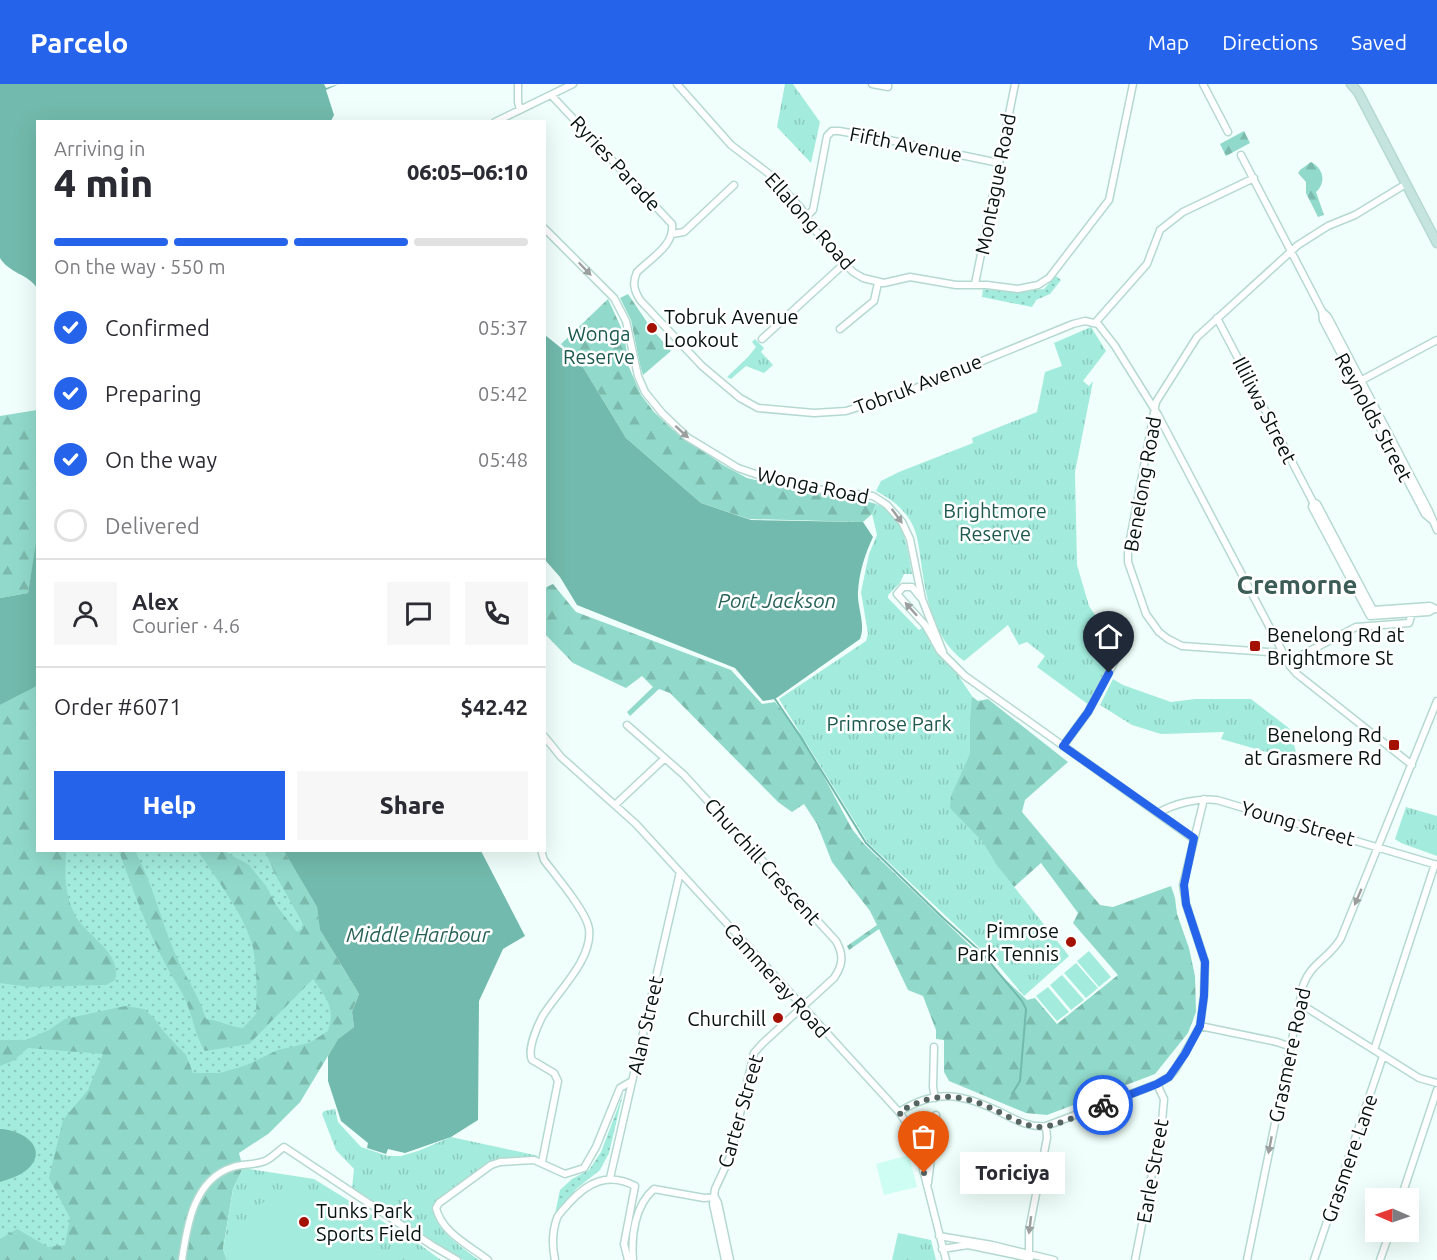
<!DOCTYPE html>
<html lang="en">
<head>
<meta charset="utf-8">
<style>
	body { margin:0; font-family:Ubuntu,sans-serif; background:#f7f7f7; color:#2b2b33; height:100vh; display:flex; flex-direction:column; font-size:22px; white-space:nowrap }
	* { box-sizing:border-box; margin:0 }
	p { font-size:20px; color:#7c7c81 }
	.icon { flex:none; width:33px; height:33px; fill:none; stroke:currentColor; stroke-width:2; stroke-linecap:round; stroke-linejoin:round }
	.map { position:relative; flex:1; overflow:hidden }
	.side { position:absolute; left:36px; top:36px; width:510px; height:732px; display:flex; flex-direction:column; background:#fff; border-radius:0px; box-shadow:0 6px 24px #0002 }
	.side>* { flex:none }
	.needle { width:39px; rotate:272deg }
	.controls { position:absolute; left:1365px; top:1104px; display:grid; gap:12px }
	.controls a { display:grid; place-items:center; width:54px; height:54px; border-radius:0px; background:#fff; box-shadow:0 6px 24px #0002; font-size:30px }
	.pin { position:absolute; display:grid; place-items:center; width:51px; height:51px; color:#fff; margin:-62px -26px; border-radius:50% 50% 50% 0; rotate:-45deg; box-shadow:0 0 6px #0007 }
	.pin .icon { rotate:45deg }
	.courier { position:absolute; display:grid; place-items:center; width:60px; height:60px; margin:-30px; border:4px solid #2563eb; border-radius:50%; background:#fff; color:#222; box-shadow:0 2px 8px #0007 }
	.bubble { position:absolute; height:42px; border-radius:0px; background:#fff; box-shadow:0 6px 24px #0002; font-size:20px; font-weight:800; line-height:42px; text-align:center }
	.head em { font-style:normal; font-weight:800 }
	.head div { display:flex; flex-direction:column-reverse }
	.head { display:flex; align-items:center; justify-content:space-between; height:102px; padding:0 18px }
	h1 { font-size:39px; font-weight:800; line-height:45px }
	.bar { display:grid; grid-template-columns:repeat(4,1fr); gap:9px 6px; align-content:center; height:72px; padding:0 18px }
	.bar i { height:8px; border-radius:4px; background:#e1e1e2 }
	.bar .selected { background:#2563eb }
	.bar p { grid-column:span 4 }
	.line { display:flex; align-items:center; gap:15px; padding:0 18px; border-top:2px solid #e1e1e2 }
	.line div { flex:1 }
	.round { display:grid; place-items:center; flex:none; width:63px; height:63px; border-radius:0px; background:#f7f7f7 }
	ol { padding:0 18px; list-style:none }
	li { display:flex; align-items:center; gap:18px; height:66px }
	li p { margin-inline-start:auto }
	li .icon { padding:6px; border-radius:50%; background:#2563eb; color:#fff; stroke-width:4 }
	li:last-child { color:#7c7c81 }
	li i { width:33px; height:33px; border:3px solid #e1e1e2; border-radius:50% }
	.button { display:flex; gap:12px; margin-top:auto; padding:12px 18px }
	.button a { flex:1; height:69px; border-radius:0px; background:#2563eb; color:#fff; font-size:24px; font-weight:800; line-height:69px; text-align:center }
	.button a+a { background:#f7f7f7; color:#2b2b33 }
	header { display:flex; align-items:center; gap:36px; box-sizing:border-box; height:84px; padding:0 30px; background:#2563eb; color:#fff }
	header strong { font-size:28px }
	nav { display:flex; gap:33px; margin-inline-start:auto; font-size:21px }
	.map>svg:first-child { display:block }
</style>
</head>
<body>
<header>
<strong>Parcelo</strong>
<nav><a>Map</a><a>Directions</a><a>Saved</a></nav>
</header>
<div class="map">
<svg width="1437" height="1176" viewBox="0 0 1437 1176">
	<defs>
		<pattern id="grass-dots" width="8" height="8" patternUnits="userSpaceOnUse" patternTransform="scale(1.5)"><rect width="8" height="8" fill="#a3ecdd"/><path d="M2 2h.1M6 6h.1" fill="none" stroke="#8bc9bd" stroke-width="1.8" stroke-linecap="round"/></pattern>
		<pattern id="forest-firs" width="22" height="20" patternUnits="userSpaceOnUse" patternTransform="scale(1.5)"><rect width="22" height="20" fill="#91dacb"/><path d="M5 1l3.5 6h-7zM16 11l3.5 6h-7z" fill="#7cbaad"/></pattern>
		<pattern id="park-tufts" width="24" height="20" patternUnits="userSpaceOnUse" patternTransform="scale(1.5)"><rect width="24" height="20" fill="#a3ecdd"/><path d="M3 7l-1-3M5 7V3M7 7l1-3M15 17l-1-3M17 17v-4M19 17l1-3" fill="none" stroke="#8bc9bd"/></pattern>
	</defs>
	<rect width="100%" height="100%" fill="#f0fffb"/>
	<!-- built -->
	<path fill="#cefef3" d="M909,1071L917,1103L884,1111L876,1080Z"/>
	<!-- grass -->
	<path fill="url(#grass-dots)" d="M1056,192L1061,196L1050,210L1036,216L1032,223L982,213L983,205L1014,208L1044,205Z
		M37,602L38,766L284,767L317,823L338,955L300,1018L268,1050L231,1062L160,1165L0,1176V621Z
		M623,1010L609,1069L600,1086L576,1105L555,1130L560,1106L572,1095L589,1086L601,1068Z"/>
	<!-- forest -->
	<path fill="url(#forest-firs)" d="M1244,47L1250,59L1226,72L1220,60Z
		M1311,78C1323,84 1327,98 1316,108L1324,131L1318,133L1306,109V98L1298,89L1300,86Z
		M628,210L651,244L671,267L643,291L640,281L631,236L620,214Z
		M608,215L624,250L629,283L641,311L654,328L673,346L723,381L747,394L805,408L862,416L876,420L872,430L863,438L749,435L701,419L626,354L581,280L561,260Z
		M37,326L38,453L28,509L0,514V332Z
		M553,500L576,528L731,586L762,620L775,618L802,652L852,745L864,760L1027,916L1035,914L1057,940L1118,891L1073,839L1078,829L1041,779L1014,803L948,724L970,611L978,617L988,615L1068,678L1025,716L1022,728L1100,821L1113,823L1171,802L1175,814L1177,830L1189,864L1195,892L1196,928L1188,949L1155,990L1047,1031L1026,1029L949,997L944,988V956L936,955V946L923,912L908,906L879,845L849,866L847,862L877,841L870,827L832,778L817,740L804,720L792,728L778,718L670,609L659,605L630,632L627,628L653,603L642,592L626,604L573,579L545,550L544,504Z
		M37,602L38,766L66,767C65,789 64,810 75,831C86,852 123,869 115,896L106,901L30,903L0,899V621Z
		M119,767H135C152,798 160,834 174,867C184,891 199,911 206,935C219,936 229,943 243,944L256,930C257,909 257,885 253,864C246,832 215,794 198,767H224L249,781L266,802L276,821L297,848L303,844L302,838L275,790L265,767H284L317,823L320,846L359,910L352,928L354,943L338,955L300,1018L268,1050L239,1069L243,1084L233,1105L223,1165L227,1176H0V1155L17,1145L48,1163L65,1161L70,1134L49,1094L63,1036L88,1006L103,970L28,964L13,977L0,982V956H26L49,946L65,935L125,922L144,925L154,934L164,948L186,971L193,989H220L247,981L278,966L309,959L328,947C336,922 326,915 313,895L249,960L205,967C194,950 193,930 183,911C179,902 172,893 167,883C147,846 133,806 119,767Z"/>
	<!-- park -->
	<path fill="url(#park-tufts)" d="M785,0H793L820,38L811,79L777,43Z
		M1091,243L1106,267L1083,297L1089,302L1093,297L1075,388L1077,481L1089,522L1119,567L1109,569L1106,587L1089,621L1037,583L1045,572L1027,558L1019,561L1008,541L964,577C933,554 926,514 921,478C919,465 918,450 911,438C903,424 890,414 876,407L881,397L899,388L973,359L972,354L1037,328L1045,288L1062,282L1054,259Z
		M755,255L764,264L761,268L773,281L764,289L746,282L731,295L727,293L748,273L756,263L752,258Z
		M876,420C905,431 907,463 912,490H904L900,499L888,511V514L919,546L925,542L972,612L970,637V670L951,712L950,724L983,758L996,780L1069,872L1024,912L998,881L868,759L779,615L866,557L868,550L861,508L869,470L877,451L872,430Z
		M1113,595L1123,601L1171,618L1195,615H1251L1290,645C1290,660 1298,660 1295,676L1221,655L1224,648L1161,650L1132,641L1100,621Z
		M1406,723L1437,732V772L1401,759L1395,755Z
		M335,1025L338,1038L361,1063L388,1072H401L418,1067L451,1053L539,1072L495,1076L482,1084L434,1120C428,1142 464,1165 479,1176H463L436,1160L352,1104L354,1085L336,1066L322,1030L324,1027Z
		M243,1084L314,1095L419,1160L441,1176H227L223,1165L233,1105Z
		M898,1149L931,1156L936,1176H892Z"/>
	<!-- pitch -->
	<path fill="#a3ecdd" d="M1089,867L1111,893L1099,903L1077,877Z
		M1076,879L1098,904L1086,914L1064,889Z
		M1062,891L1084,916L1071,926L1050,901Z
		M1048,903L1069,928L1057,937L1036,912Z
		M305,1105C339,1109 376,1141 378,1176H235C234,1162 238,1152 245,1139C259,1115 278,1109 305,1105Z"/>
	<!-- water -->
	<path fill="#72baad" d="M0,0H324L326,4L339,0L326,6L334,31L331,37L38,38L37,204C28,190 9,189 0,174Z
		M545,251L581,280L626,354L701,419L751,436L863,438L873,453C865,470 859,489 858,508C857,523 866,540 860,555L775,615L763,617L735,584L577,521L560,493L545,476Z
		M37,453V602L0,621V514L28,509Z
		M284,767H481L525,852L503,865L479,917L478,1036L451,1053L405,1069L388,1065L386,1070L367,1064L368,1059L341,1037L328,997V972L338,955L354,943L352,928L359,910L320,846L317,823Z
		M0,1045C16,1045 45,1058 33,1079C26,1090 12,1094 0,1098Z"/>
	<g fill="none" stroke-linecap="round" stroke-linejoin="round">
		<!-- stream -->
		<path stroke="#72baad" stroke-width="2" d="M775,615L800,652L866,759L942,833L982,869L1022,917L1026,925L1020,997L1012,1010"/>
		<defs>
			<path id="street" d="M518,0V18L520,26
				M677,0L731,61L768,89L800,123L814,145L831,165L853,188L863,194L884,199L910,193L956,201H987L1018,205L1038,201L1049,194L1109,116L1133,0
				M872,0L888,3V0
				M1203,0L1228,48
				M552,12L672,140C675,161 651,174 637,188C632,199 634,206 640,216L702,282L740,314L758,324L814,329L846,327L906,308L1073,240L1085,237L1098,240L1115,262L1158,331L1290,582L1297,590L1412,681
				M495,38L573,0
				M1241,71L1322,227L1323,236L1425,430L1432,436
				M807,132L813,126L827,52L832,47H839L879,54L999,79
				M544,144L614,214L626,237L638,292L645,308L662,329L687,353L738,384L764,393L807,404L873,412L887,421L902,438L910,455L922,515
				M672,150L684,148L734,101
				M975,200L1015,0
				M1322,227L1328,233L1429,427L1437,446
				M1217,234L1313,418L1312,423L1370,532L1429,528L1434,525
				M1095,239L1147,180L1160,146L1183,128L1254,94
				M840,245L874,217L878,199
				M762,255L845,179
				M1362,296L1437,256
				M1313,418L1317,420L1373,526L1430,522L1436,525
				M943,568L922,515L912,503H903L897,510L926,542L940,567L965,592L1194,755
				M1283,569L1182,562L1168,555L1159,548L1146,530L1128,478V466L1156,318L1197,253L1298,161L1328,142L1355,131L1406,100
				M1288,578L1356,543L1409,539L1412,529
				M627,641L684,691L836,857C844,871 843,881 834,894L763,959L754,969L730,1073L715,1105L713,1120L725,1176
				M544,652L561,673L636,740L878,1005L899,1028L914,1050L946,1176
				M1063,662L1088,628L1117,573
				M615,721L665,674
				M1158,729C1175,719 1198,714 1217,716L1437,781
				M541,766L544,776C555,791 587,828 589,845C593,876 556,909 542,933C537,943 527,966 532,976L554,989L558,997L542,1078
				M1299,919L1419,994L1437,999
				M1200,942L1277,958L1291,963
				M934,963L933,1003L935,1014
				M1374,966L1435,780
				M899,1028C937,1004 964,1010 1002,1029C1016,1036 1030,1044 1046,1042L1157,1000L1169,993L1175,986L1200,942L1204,912L1205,878L1186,820L1183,801L1204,715
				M610,1094L680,788
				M928,1099L936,1031
				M715,1113L718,1119L730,1176
				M1401,1114L1437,1006
				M939,1152L992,1161L1054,1176
				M942,1165L968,1161L1030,1174
				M1029,1169V1146L1047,1054L1046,1042
				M182,1176C187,1141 194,1095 233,1083C243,1080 255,1081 265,1077C272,1074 278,1067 284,1063L433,1162L457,1176
				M488,1176C469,1161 442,1149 436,1124L439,1119L491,1081L500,1078L534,1076L565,1090L584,1084L596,1063L620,1004L632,997
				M555,1176C552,1162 552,1148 557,1134C559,1129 565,1124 569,1119C588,1098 608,1088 635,1102L624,1160L628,1176
				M633,1176C631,1152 635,1121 654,1105L704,1114L715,1113
				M1135,1176L1162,1038L1164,1015L1157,1000
				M1247,1176L1303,902C1310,879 1330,874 1341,854L1437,617
				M1314,1176L1383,972
				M1380,1176L1390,1148"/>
			<path id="secondary" d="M1351,0L1358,8L1437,159"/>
		</defs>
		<!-- street casing -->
		<use href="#street" stroke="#b5d9d1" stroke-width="9"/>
		<!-- secondary casing -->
		<use href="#secondary" stroke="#b5d9d1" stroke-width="11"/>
		<!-- street -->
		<use href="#street" stroke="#fff" stroke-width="6"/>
		<!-- secondary -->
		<use href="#secondary" stroke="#c5e4df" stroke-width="8"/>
	</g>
	<!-- one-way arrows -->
	<defs><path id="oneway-solid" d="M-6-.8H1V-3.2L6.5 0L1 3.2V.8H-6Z" transform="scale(1.5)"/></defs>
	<g fill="#9ba09f">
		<use href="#oneway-solid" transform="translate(585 185) rotate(46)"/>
		<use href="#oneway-solid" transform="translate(682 348) rotate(42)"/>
		<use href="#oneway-solid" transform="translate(897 432) rotate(54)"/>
		<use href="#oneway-solid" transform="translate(911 525) rotate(-132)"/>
		<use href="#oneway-solid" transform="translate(1358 813) rotate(113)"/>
		<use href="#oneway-solid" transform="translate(1270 1061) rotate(101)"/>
		<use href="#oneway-solid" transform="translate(1030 1141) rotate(97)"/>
	</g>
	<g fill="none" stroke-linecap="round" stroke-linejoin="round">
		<!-- done -->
		<path stroke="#576562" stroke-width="6" stroke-dasharray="0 10.8" d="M924,1089L914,1050L899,1028C939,1005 964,1010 1003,1030C1014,1036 1026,1042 1038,1043C1057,1043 1086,1028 1103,1021"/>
		<!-- route -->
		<path stroke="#2563eb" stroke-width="8" d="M1103,1021L1157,1000L1169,993L1185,970L1200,942L1204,912L1205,878L1186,820L1184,801L1194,754L1063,662L1088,628L1109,589"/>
	</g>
	<!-- markers -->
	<g fill="#a51101" stroke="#fff" stroke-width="2">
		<circle cx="652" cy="244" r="6"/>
		<rect x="1249" y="556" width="12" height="12" rx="3"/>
		<rect x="1388" y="655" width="12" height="12" rx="3"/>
		<circle cx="1071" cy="858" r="6"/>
		<circle cx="778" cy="934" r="6"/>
		<circle cx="304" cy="1138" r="6"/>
	</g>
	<g text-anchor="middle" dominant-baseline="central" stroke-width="5" stroke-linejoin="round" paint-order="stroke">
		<!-- street labels -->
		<g font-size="20" fill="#051210" stroke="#fff">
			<text transform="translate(906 60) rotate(11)">Fifth Avenue</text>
			<text transform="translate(616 79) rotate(47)">Ryries Parade</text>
			<text transform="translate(995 100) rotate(-79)">Montague Road</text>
			<text transform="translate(810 137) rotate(48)">Ellalong Road</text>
			<text transform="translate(918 300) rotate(-21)">Tobruk Avenue</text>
			<text transform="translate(1265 326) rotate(63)">Illiliwa Street</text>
			<text transform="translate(1374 333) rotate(62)">Reynolds Street</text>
			<text transform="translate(1142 400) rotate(-80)">Benelong Road</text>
			<text transform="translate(813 401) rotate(12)">Wonga Road</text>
			<text transform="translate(1298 739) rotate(16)">Young Street</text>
			<text transform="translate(763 777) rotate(48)">Churchill Crescent</text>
			<text transform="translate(777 896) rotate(48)">Cammeray Road</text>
			<text transform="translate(645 941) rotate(-77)">Alan Street</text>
			<text transform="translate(1289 971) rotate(-78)">Grasmere Road</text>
			<text transform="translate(740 1027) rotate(-74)">Carter Street</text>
			<text transform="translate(1349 1074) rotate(-71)">Grasmere Lane</text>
			<text transform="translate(1152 1087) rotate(-80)">Earle Street</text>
		</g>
		<!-- poi labels -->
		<g font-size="20" fill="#051210" stroke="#fff" text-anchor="start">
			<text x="664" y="232">Tobruk Avenue<tspan x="664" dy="23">Lookout</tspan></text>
			<text x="1267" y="550">Benelong Rd at<tspan x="1267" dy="23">Brightmore St</tspan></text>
			<text x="1382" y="650" text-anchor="end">Benelong Rd<tspan x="1382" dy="23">at Grasmere Rd</tspan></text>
			<text x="1059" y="846" text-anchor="end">Pimrose<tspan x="1059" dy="23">Park Tennis</tspan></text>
			<text x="766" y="934" text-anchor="end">Churchill</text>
			<text x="316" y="1126">Tunks Park<tspan x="316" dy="23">Sports Field</tspan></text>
		</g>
		<!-- park labels -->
		<g font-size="20" fill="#1c594f" stroke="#fff">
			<text x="599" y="249">Wonga<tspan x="599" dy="23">Reserve</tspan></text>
			<text x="995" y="426">Brightmore<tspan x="995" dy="23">Reserve</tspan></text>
			<text x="889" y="639">Primrose Park</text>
		</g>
		<!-- water labels -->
		<g font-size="21" font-style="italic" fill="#286359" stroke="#fff">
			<text x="777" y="516">Port Jackson</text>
			<text x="418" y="850">Middle Harbour</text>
		</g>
		<!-- district labels -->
		<g font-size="26" font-weight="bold" fill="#3c5d57" stroke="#fff">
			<text x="1297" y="500">Cremorne</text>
		</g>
	</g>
</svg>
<div class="controls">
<a><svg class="needle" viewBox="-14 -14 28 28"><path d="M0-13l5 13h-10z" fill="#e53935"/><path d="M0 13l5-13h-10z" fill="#7c7c81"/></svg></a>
</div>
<div class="pin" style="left:924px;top:1089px;background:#ea580c"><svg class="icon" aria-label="bag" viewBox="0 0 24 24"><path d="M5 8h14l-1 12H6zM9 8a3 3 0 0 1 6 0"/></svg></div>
<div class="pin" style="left:1109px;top:589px;background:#1f2937"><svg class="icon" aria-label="home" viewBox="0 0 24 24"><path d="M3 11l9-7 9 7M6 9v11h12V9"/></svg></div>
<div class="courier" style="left:1103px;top:1021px"><svg class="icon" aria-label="bike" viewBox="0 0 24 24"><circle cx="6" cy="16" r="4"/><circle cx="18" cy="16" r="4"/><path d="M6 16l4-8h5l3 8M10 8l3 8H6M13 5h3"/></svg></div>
<div class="bubble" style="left:960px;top:1068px;width:105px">Toriciya</div>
<section class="side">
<div class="head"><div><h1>4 min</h1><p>Arriving in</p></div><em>06:05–06:10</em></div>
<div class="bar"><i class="selected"></i><i class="selected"></i><i class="selected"></i><i></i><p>On the way · 550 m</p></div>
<ol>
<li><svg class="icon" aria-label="check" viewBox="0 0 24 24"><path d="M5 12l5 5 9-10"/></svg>Confirmed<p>05:37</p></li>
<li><svg class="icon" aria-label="check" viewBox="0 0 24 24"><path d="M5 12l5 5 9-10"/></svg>Preparing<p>05:42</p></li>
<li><svg class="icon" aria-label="check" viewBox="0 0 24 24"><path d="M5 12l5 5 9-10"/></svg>On the way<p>05:48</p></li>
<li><i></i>Delivered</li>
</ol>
<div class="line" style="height:108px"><a class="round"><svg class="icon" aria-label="person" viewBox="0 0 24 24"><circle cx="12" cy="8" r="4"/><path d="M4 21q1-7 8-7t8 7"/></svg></a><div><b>Alex</b><p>Courier · 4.6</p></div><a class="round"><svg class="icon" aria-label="chat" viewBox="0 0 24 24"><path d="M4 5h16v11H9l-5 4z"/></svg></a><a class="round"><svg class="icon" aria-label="phone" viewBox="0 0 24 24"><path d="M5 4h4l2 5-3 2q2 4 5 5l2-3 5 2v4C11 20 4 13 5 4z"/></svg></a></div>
<div class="line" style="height:78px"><div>Order #6071</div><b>$42.42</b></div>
<div class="button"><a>Help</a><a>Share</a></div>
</section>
</div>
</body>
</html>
